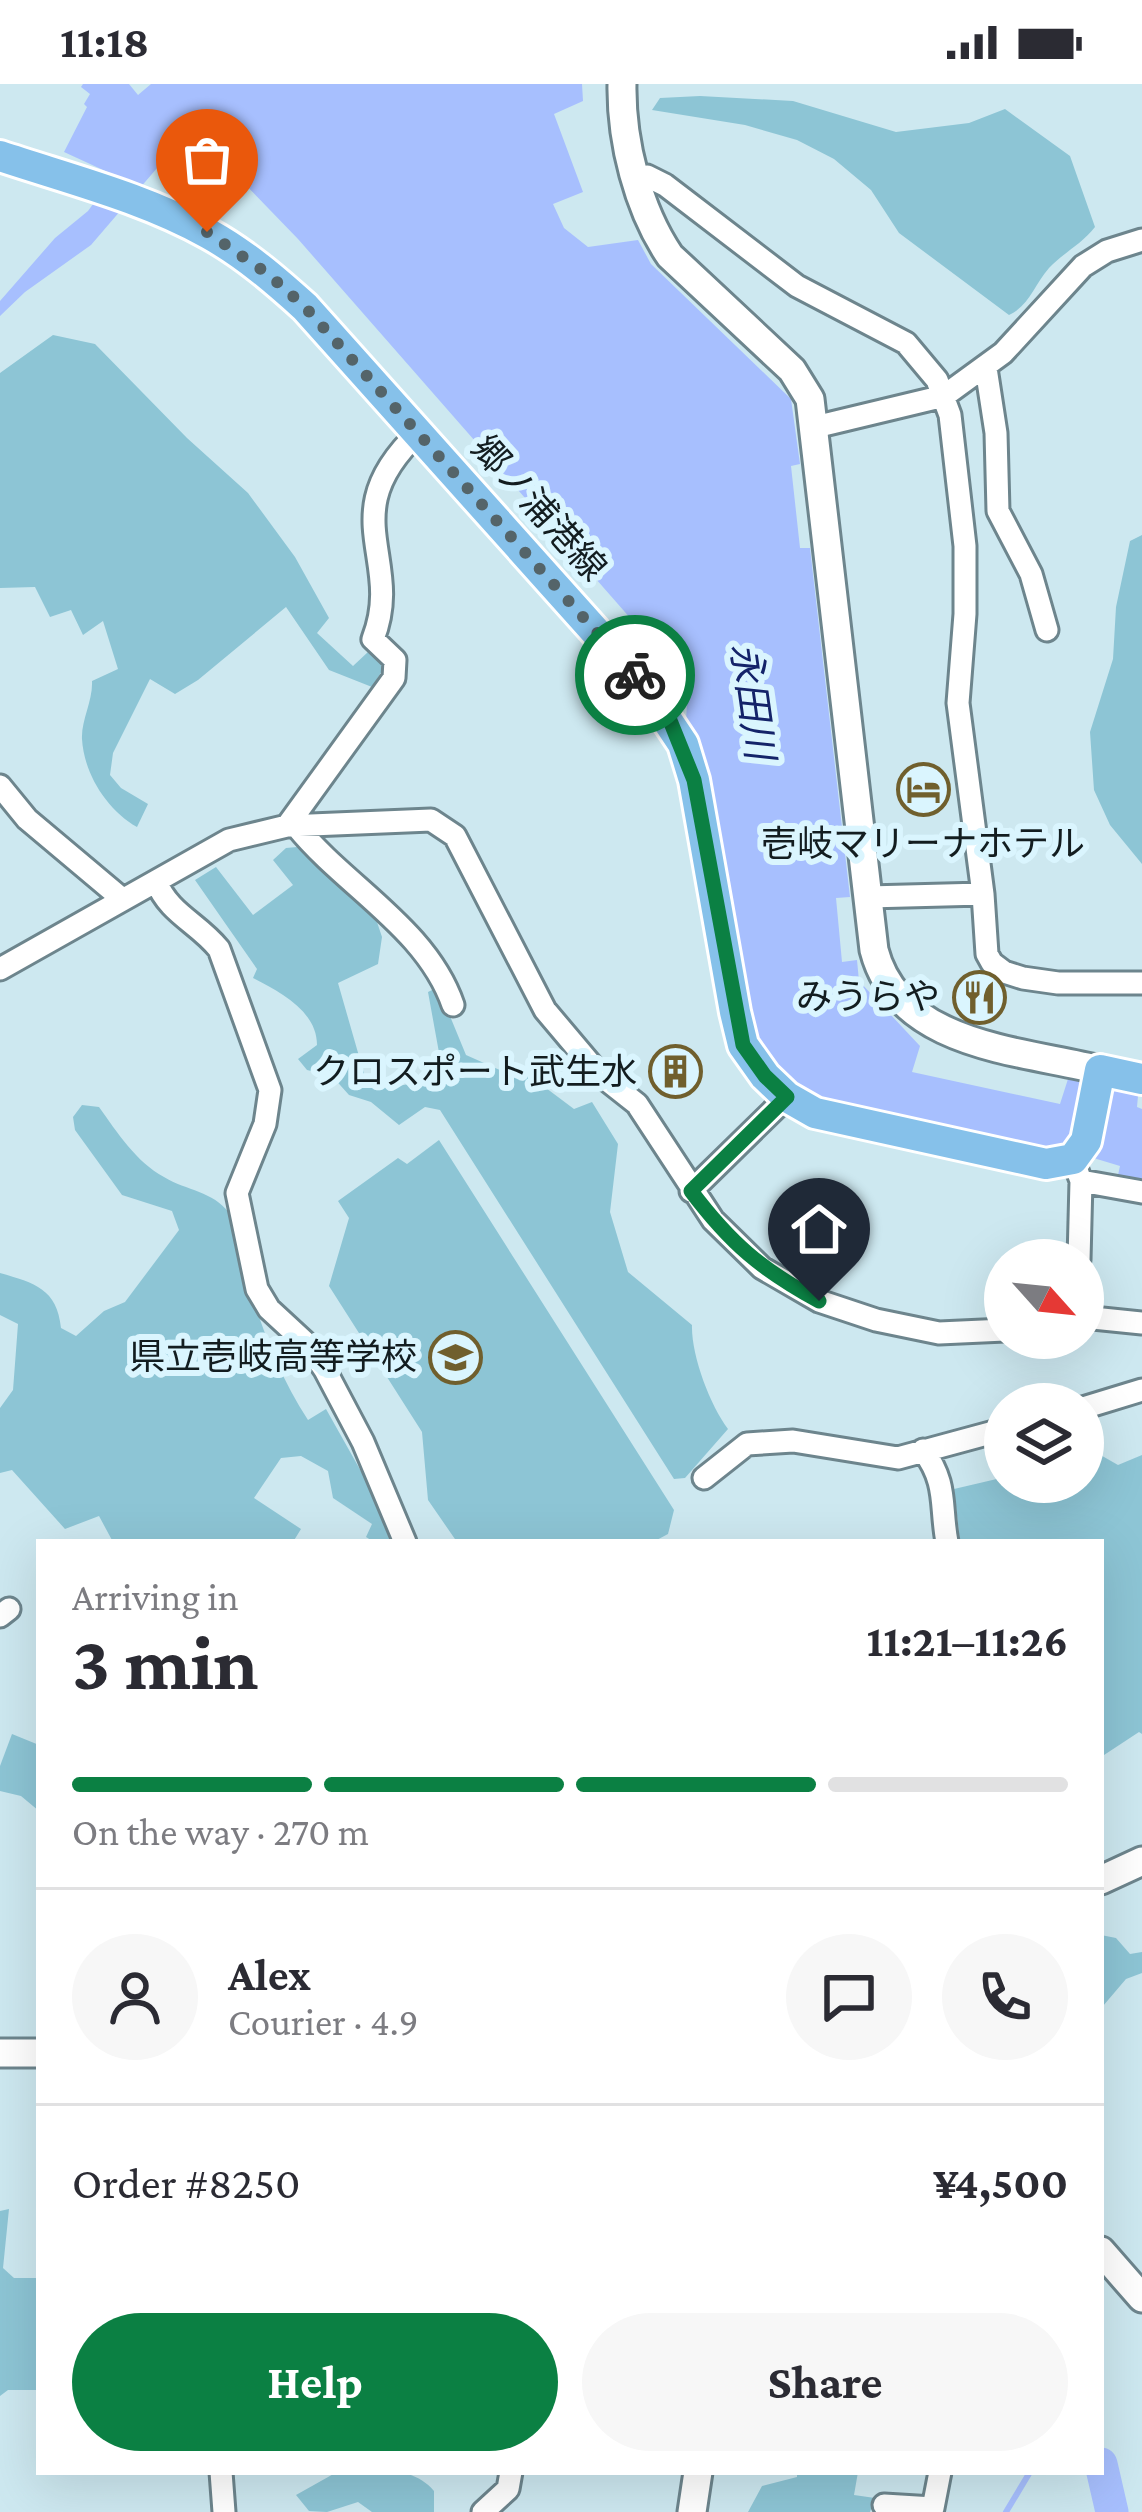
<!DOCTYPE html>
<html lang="en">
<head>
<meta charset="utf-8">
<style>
	body { margin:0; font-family:"Crimson Pro","Noto Sans JP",serif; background:#f7f7f7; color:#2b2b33; height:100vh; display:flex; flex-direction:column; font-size:45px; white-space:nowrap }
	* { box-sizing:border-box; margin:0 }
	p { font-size:39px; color:#7c7c81 }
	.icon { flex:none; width:66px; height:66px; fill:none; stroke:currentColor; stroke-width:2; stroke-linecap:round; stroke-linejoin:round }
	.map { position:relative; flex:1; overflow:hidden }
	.drawer { position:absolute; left:36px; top:1455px; width:1068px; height:936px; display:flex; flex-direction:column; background:#fff; border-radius:0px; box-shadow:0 12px 48px #0002 }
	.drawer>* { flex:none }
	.needle { width:78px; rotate:117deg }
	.fabs { position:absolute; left:984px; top:1155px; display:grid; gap:24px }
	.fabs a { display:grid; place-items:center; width:120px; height:120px; border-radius:50%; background:#fff; box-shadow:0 12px 48px #0002; font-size:60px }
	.pin { position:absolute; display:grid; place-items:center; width:102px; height:102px; color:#fff; margin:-123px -51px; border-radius:50% 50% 50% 0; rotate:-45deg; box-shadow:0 0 12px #0007 }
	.pin .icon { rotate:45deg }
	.courier { position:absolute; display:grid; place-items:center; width:120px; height:120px; margin:-60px; border:9px solid #0b8043; border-radius:50%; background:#fff; color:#222; box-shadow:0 3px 15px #0007 }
	.overview em { font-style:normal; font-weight:700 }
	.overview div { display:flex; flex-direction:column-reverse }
	.overview { display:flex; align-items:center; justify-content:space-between; height:204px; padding:0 36px }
	h1 { font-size:78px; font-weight:700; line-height:90px }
	.bar { display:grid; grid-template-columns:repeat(4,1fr); gap:18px 12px; align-content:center; height:144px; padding:0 36px }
	.bar i { height:15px; border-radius:9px; background:#e1e1e2 }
	.bar .selected { background:#0b8043 }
	.bar p { grid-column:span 4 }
	.line { display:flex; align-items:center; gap:30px; padding:0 36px; border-top:3px solid #e1e1e2 }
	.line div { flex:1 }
	.round { display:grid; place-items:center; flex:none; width:126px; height:126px; border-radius:63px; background:#f7f7f7 }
	.primary-button { display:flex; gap:24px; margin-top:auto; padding:24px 36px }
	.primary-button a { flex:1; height:138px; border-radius:72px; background:#0b8043; color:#fff; font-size:48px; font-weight:700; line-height:138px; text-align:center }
	.primary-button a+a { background:#f7f7f7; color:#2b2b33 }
	.status { display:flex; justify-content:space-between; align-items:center; height:84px; padding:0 60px; background:#fff; direction:ltr }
	.status svg { height:33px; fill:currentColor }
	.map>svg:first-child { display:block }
</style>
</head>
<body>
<div class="status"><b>11:18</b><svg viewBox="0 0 49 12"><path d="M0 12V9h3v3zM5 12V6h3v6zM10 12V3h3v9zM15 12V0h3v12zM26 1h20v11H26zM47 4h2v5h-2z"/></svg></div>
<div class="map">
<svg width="1142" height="2428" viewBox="0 0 1142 2428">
	<rect width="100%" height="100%" fill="#cde8f0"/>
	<!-- green -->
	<path fill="#8dc5d5" d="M700,12L793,17L896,48L969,39L1005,25L1070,72L1095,143C1082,160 1063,169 1049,184C1034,201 1030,221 1009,231L899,149L871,106L834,75L797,56L745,41L652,26L660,14Z
		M53,251L95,260L187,354L248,409L295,473L329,534L317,549L353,582L368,568L381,577L382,587L372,603L329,586L286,523L198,596L175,610L150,595L113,669L110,691L121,704L148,720L137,743C107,726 84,690 82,655C81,636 93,617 92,597L118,585L103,537L83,551L71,526L50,533L35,503L0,504V289Z
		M1142,451V780L1110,741L1094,706L1090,648L1113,575L1116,523L1130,457Z
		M297,763L377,838L382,853L378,880L338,899L365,993C397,1011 419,1001 440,974L428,908L438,903L466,971L502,987L526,989L574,1025L592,1018L618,1060L610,1128L628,1188L692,1241C691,1271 710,1321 728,1345L685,1394L674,1395L440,1026L425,1023L399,1041L371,1018L349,1011L332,992L307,986L298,975L317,961C317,927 280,908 253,894L257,885L195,796L216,783L253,831L293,801L273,776L286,764Z
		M82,1021L99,1023C117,1048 136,1078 164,1093C187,1107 213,1107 229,1129C248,1202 267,1273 308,1336L326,1325L376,1414L391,1458H374L366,1453L372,1440L333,1414L328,1387L301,1372L281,1374L254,1414L301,1445L293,1458H113L99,1432L65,1445L12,1386L0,1389V1324L13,1306L18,1240L0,1231V1189C35,1199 57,1205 61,1244L76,1252L104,1227L125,1218L179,1146L172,1127L122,1111L75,1046L73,1033Z
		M439,1056L674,1426L668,1450L653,1458H457L428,1416L422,1348L329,1202L349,1134L338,1117L398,1074L407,1080Z
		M1083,1361L1118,1381L1142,1371V1650L1139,1648L1101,1673V1458H960L954,1405L1001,1394L999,1366L1005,1365V1398H1083Z
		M12,1650L39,1661V1727L21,1712L0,1707V1682Z
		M1101,1851L1116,1854L1130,1870L1142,1868V1889L1126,1895L1103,1922Z
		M9,2125L3,2184L14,2194H39V2306H8L0,2312V2127Z
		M337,2388C372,2388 410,2379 434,2407V2428H372L358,2418L327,2428L309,2427L296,2411Z
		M797,2388H858L854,2411L875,2414L870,2428H748L762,2402L797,2393Z"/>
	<!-- water -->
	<path fill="#a7bffe" d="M83,0H129L138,11L151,0H582L583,17L554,30L583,108L553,120L564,144L588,163L638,156L651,180L791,315L800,380L791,382L800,464H810L850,813L836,814L842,878L857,876L859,897L920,962L912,988L1060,1020L1068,995L1138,1012L1137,1023L1142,1025V1097L1118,1091L1120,1082L1057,1063L1022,1062L825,1018L782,992L762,967L750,935L703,676L686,637L688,600L298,155L238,93L234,68L194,41L91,161L25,208L0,232V217L55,154L88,127L114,91L64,68L87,23L84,20L90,10L81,3Z"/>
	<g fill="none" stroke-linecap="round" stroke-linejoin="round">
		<!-- stream -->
		<path stroke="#a7bffe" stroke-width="6" d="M1006,2428L1030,2388"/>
		<!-- river -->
		<path stroke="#a7bffe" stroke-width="33" d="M1101,2380L1112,2428"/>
		<defs>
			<path id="street" d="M637,96L647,92L665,101L797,202L906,259L937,296L950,331L965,462V530L958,619L983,810L987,870L992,879L1004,888L1023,894L1058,899H1142
				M986,284L996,349L998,427L1031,490L1047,546
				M815,343L944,312L1003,269L1083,182L1107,167L1142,156
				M0,702L27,735L121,814
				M287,742L394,594L395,576L373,555C405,474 331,431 419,348
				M297,743C346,803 427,845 453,921
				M156,797C169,830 197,838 219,865L270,1006L265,1040L237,1109L257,1205L269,1225L308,1261L325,1286L363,1358L405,1458
				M868,813L983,810
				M0,885L229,756L287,742L431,736L455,752L545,926L599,990L637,1020L713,1136L762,1184L819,1217L876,1236L939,1249L1005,1246
				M1073,1075L1081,1097L1079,1176
				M1081,1097L1142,1108
				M691,1107L787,1013
				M1083,1233L1142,1239
				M1083,1324L1142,1306
				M923,1366C948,1400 940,1421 947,1458
				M704,1394L747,1360L793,1357L898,1374L1005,1345
				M0,1532L9,1525
				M221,2388L224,2428
				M884,2421L933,2424L940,2388
				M483,2428L508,2405L511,2388"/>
			<path id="secondary" d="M622,0C621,57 638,125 670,172L792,286L810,315L874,866C899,963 1020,966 1100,986
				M1101,1796L1142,1777
				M0,1969H39
				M1101,2167L1142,2214
				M692,2428L698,2388"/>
			<path id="primary" d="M0,72C69,95 145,114 209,150C245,170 275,196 305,223L645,603L683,660L694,696L735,928L743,961L765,992L787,1013L815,1029L1046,1080L1073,1075L1086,1057L1100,986L1142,995"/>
		</defs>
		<!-- street casing -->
		<use href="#street" stroke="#6d858d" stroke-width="27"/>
		<!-- secondary casing -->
		<use href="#secondary" stroke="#6d858d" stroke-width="33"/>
		<!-- primary casing -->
		<use href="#primary" stroke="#fff" stroke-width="36"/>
		<!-- street -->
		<use href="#street" stroke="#fff" stroke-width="21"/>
		<!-- secondary -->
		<use href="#secondary" stroke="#fff" stroke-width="27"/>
		<!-- primary -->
		<use href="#primary" stroke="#86c1ea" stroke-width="30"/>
	</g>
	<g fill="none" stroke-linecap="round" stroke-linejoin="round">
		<!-- done -->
		<path stroke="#546469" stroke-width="12" stroke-dasharray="0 21.6" d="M207,148L268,190L305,223L635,591"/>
		<!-- route -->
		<path stroke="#0b8043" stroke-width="15" d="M635,591L669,634L694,696L743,961L765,992L787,1013L691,1107C731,1160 761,1185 819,1217"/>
	</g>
	<!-- icons -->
	<defs>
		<symbol id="hotel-ring" viewBox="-11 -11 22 22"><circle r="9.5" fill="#daf5fe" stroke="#705f2d" stroke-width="1.5"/><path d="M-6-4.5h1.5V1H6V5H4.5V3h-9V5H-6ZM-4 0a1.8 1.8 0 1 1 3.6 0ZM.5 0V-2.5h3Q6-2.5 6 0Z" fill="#705f2d"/></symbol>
		<symbol id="restaurant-ring" viewBox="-11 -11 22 22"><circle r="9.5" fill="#daf5fe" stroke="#705f2d" stroke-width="1.5"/><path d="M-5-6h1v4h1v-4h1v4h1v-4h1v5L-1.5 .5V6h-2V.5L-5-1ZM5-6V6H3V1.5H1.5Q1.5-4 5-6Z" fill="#705f2d"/></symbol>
		<symbol id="building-ring" viewBox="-11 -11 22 22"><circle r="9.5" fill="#daf5fe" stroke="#705f2d" stroke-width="1.5"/><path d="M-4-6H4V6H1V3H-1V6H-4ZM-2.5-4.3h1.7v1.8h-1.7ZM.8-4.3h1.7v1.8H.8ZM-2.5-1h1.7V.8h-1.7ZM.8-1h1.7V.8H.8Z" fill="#705f2d"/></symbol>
		<symbol id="school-ring" viewBox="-11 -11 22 22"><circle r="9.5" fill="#daf5fe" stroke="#705f2d" stroke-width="1.5"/><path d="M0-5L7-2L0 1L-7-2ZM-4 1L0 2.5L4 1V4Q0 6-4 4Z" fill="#705f2d"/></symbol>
	</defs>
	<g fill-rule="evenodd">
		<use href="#hotel-ring" x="894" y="676" width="59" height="59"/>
		<use href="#restaurant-ring" x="950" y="884" width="59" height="59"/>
		<use href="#building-ring" x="646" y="958" width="59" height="59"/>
		<use href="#school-ring" x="426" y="1244" width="59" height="59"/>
	</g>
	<g text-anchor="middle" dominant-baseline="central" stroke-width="12" stroke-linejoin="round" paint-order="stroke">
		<!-- street labels -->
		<g font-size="36" fill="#131d20" stroke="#daf5fe">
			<text transform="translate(539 424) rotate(48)">郷ノ浦港線</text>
		</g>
		<!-- poi labels -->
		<g font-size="36" fill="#131d20" stroke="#daf5fe" text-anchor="end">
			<text x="923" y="760" text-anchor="middle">壱岐マリーナホテル</text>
			<text x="940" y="913">みうらや</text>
			<text x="637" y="988">クロスポート武生水</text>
			<text x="417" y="1273">県立壱岐高等学校</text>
		</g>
		<!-- water labels -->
		<g font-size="39" font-style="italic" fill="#142369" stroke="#daf5fe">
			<text transform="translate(753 617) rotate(82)">永田川</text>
		</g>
	</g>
</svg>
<div class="fabs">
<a><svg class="needle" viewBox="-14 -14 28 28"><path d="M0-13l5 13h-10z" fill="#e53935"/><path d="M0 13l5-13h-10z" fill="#7c7c81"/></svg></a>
<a><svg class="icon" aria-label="layers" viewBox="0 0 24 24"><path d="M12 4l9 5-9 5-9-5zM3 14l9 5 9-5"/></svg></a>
</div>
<div class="pin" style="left:207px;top:148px;background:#ea580c"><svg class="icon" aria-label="bag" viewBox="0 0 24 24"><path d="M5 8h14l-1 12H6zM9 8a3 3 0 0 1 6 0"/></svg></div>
<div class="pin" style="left:819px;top:1217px;background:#1f2937"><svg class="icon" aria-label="home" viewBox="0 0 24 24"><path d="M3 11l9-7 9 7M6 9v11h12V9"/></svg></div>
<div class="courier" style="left:635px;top:591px"><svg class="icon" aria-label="bike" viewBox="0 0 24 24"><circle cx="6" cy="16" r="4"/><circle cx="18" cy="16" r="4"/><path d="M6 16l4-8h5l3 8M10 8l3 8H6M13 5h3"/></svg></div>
<section class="drawer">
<div class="overview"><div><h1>3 min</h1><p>Arriving in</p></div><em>11:21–11:26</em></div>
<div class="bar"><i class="selected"></i><i class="selected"></i><i class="selected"></i><i></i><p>On the way · 270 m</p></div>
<div class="line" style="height:216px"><a class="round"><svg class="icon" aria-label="person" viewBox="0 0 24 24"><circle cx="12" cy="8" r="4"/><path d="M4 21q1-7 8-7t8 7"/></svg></a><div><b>Alex</b><p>Courier · 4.9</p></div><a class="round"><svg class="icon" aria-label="chat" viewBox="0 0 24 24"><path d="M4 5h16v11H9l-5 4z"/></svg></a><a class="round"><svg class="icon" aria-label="phone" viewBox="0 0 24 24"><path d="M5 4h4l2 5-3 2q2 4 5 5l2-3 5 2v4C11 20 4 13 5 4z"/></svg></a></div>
<div class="line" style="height:156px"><div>Order #8250</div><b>¥4,500</b></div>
<div class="primary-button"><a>Help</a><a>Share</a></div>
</section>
</div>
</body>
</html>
